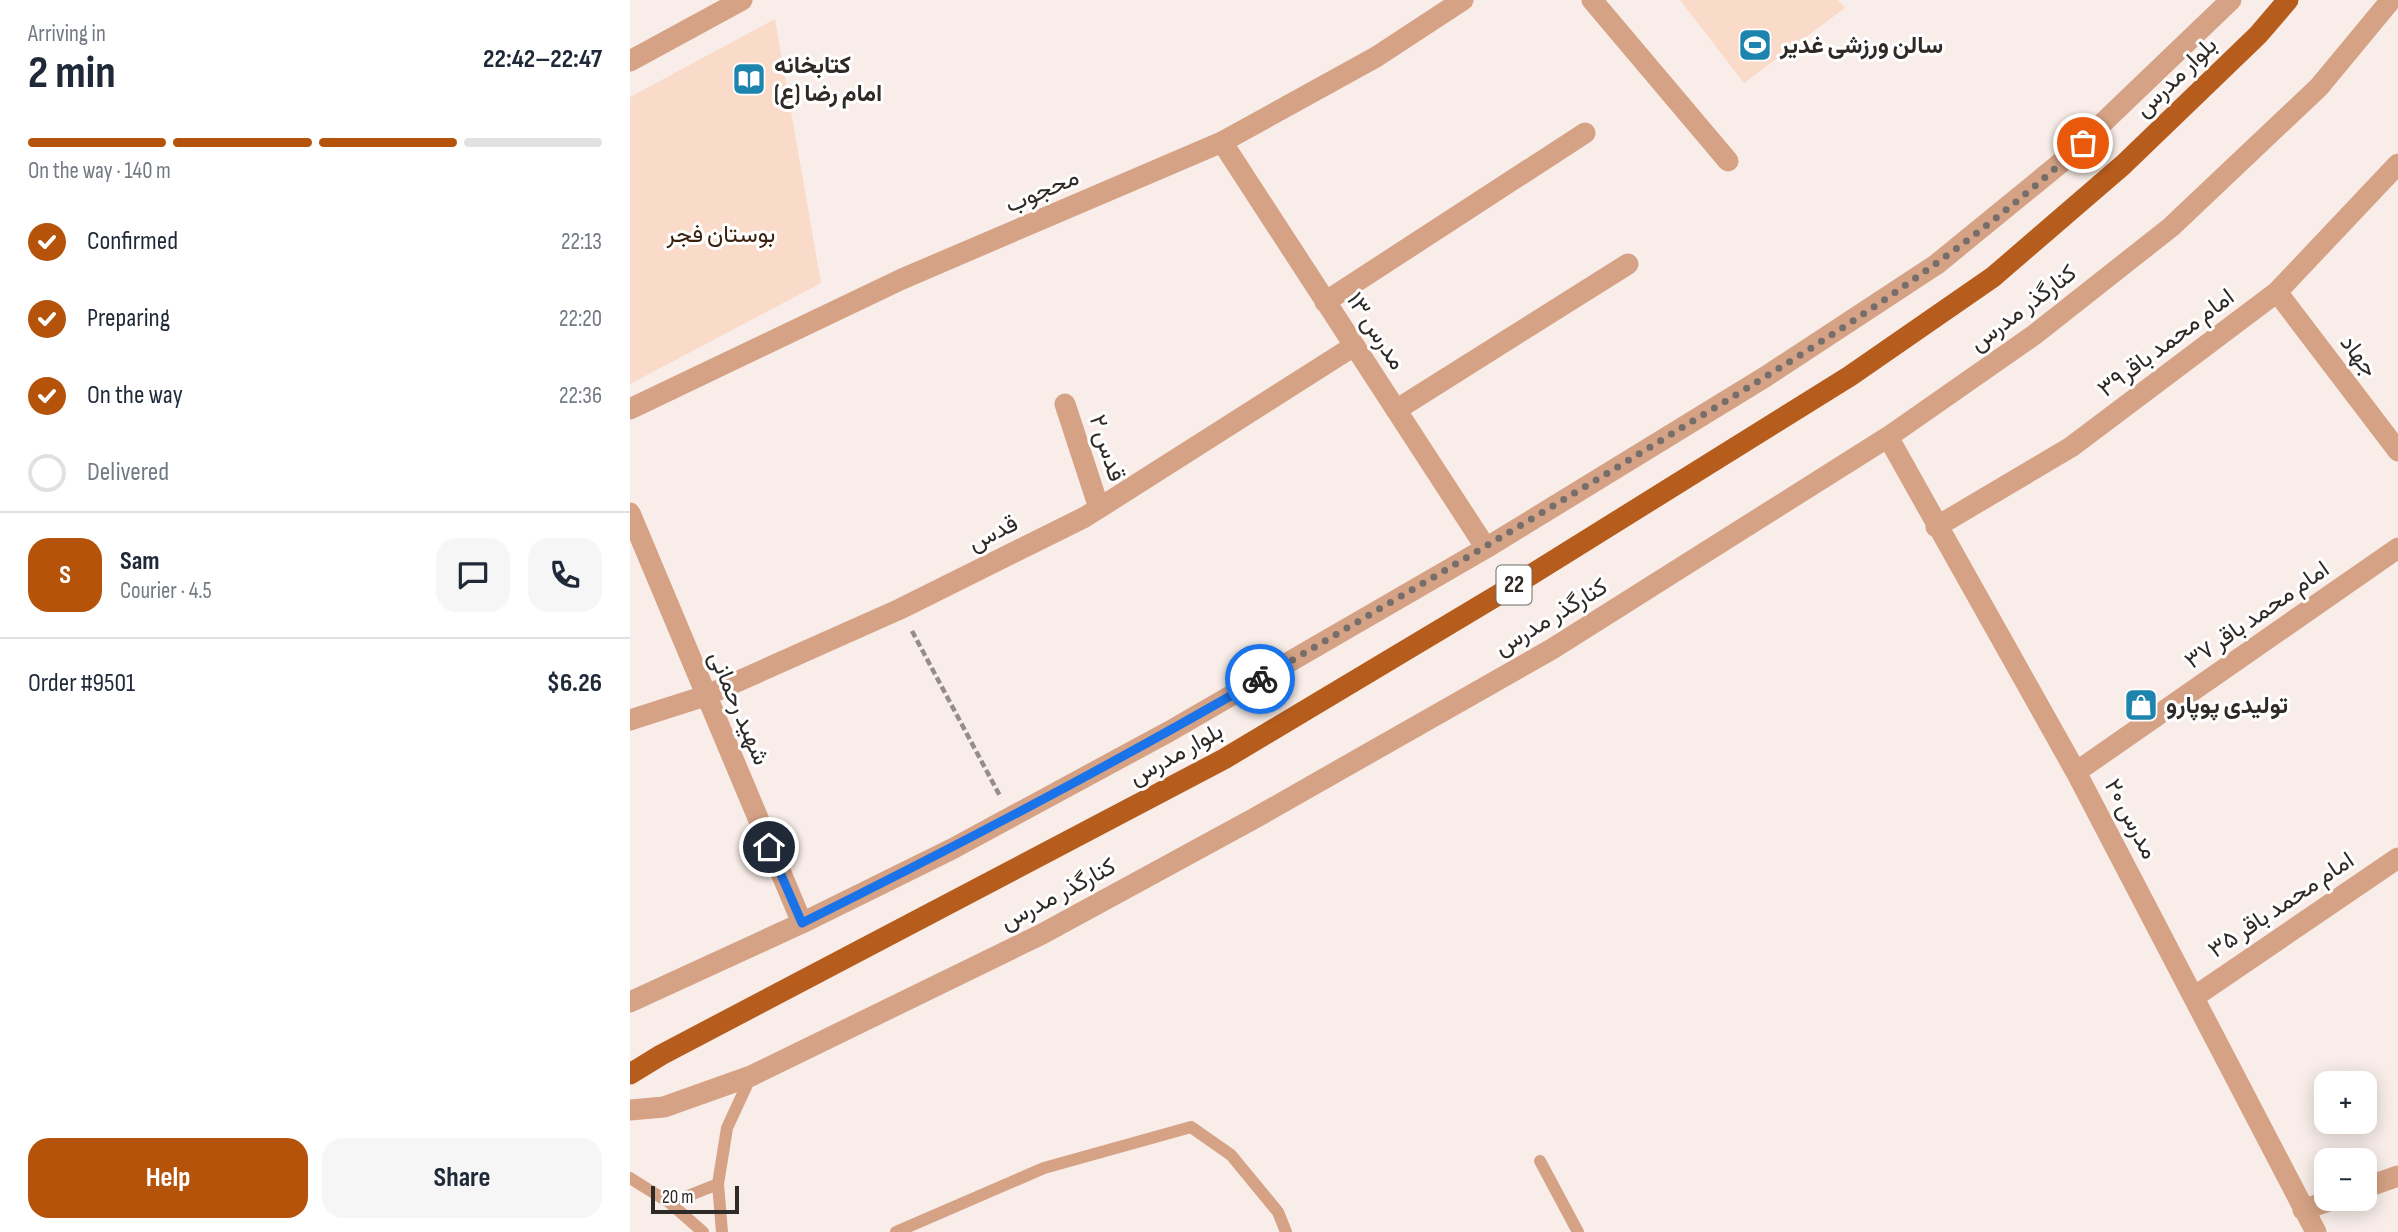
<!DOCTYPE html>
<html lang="en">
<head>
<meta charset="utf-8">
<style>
	body { margin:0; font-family:"Sofia Sans Condensed",Vazirmatn,sans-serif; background:#f6f6f7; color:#1f2937; height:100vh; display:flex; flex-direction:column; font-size:26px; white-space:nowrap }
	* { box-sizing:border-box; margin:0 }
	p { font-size:23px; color:#747a83 }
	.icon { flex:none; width:38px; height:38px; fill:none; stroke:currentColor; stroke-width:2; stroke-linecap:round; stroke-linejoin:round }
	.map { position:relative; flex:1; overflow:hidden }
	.drawer { display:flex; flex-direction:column; background:#fff; width:630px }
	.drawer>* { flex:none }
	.buttons { position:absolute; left:1684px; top:1071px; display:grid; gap:14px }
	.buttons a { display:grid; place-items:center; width:63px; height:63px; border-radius:14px; background:#fff; box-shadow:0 4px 18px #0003; font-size:35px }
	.scale { position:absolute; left:21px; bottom:18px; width:88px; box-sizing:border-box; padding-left:7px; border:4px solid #2e2a28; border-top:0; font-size:19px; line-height:24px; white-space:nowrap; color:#2e2a28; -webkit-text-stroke:5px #fff; paint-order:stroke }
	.pin { position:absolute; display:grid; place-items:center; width:60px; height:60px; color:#fff; margin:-30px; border:4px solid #fff; border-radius:50%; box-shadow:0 2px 7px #0007 }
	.courier { position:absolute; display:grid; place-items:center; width:70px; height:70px; margin:-35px; border:5px solid #1a73e8; border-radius:50%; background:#fff; color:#222; box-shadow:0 2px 9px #0007 }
	.overview em { font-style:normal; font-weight:700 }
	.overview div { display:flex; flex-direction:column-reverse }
	.overview { display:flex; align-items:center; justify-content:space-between; height:119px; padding:0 28px }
	h1 { font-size:46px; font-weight:700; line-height:52px }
	.bar { display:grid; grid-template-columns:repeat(4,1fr); gap:10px 7px; align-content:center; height:84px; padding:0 28px }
	.bar i { height:9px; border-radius:5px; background:#e0e1e3 }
	.bar .on { background:#b45309 }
	.bar p { grid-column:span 4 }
	.line { display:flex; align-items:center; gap:18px; padding:0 28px; border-top:2px solid #e0e1e3 }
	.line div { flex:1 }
	.round { display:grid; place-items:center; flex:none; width:74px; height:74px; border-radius:21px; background:#f6f6f7 }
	ol { padding:0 28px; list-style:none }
	li { display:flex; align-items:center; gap:21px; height:77px }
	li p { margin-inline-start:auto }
	li .icon { padding:7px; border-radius:50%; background:#b45309; color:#fff; stroke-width:4 }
	li:last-child { color:#747a83 }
	li i { width:38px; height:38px; border:4px solid #e0e1e3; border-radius:50% }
	.action { display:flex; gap:14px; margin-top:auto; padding:14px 28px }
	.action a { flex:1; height:80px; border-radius:21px; background:#b45309; color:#fff; font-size:28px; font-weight:700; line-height:80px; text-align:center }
	.action a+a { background:#f6f6f7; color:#1f2937 }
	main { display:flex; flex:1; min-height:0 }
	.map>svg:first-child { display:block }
</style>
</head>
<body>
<main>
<section class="drawer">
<div class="overview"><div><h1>2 min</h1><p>Arriving in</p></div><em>22:42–22:47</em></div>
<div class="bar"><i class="on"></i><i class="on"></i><i class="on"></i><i></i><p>On the way · 140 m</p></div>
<ol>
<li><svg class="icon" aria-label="check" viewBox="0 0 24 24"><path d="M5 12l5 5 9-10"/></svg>Confirmed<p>22:13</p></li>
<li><svg class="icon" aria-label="check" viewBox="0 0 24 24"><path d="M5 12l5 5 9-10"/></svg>Preparing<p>22:20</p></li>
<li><svg class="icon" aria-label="check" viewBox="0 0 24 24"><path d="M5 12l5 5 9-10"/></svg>On the way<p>22:36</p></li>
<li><i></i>Delivered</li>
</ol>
<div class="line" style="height:126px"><b class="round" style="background:#b45309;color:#fff">S</b><div><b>Sam</b><p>Courier · 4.5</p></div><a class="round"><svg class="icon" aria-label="chat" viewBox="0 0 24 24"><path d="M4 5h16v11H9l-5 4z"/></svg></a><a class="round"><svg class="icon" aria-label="phone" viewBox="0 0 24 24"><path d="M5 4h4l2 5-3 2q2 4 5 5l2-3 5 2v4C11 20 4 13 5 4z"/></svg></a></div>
<div class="line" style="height:91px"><div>Order #9501</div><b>$6.26</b></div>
<div class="action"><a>Help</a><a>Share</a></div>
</section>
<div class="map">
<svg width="1768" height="1232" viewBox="0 0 1768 1232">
	<rect width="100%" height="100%" fill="#f8ede8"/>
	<!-- green -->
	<path fill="#fadac8" d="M1050,0H1208L1215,8L1114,83Z
		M145,19L191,283L0,384V97Z"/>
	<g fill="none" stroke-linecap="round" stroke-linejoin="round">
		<!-- path -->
		<path stroke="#948d89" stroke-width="4.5" stroke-dasharray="7 3.5" stroke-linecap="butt" d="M282,631L370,796"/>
		<!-- service -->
		<path stroke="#d5a285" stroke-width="12" d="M910,1161L948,1232
			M0,1178L40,1203L73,1232
			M40,1203L88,1184
			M92,1232L88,1184L97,1128L121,1076
			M266,1232L414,1168L561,1127L601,1155L648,1212L656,1232"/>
		<!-- minor -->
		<path stroke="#d5a285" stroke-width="21" d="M962,0L1098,161
			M592,142L856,548
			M1647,292L1768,451
			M695,302L955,133
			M435,404L469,508
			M0,409L272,279L592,142L746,57L833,0
			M766,410L998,264
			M1258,437L1446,772L1686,1232
			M0,513L172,923
			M1306,527L1441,447L1647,292L1768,164
			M0,720L75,696L270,609L455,517L724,346
			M1446,772L1768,548
			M1564,997L1768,858
			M0,1002L172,923L322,849L540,731L856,548L1135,377L1307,264L1433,161L1601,0
			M0,1110L34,1107L121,1076L412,934L625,818L922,649L1258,437L1404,335L1541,227L1689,87L1761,0
			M1734,1188L1768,1176
			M1673,1210L1704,1199"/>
		<!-- tertiary -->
		<path stroke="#d5a285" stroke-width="21" d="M0,61L112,0"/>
		<!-- primary -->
		<path stroke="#b65c1c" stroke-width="21" d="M0,1074L31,1055L594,759L883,586L1220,376L1363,277L1493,165L1628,35L1658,0"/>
	</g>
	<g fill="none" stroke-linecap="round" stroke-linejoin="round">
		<!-- done -->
		<path stroke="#756e6b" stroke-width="7" stroke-dasharray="0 12.6" d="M630,679C770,597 910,515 1048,430C1189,345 1333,256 1453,143"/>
		<!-- route -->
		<path stroke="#1a73e8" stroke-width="9" d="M139,847L172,923C327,846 480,766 630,679"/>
	</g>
	<!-- icons -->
	<defs>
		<symbol id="stadium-square" viewBox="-11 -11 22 22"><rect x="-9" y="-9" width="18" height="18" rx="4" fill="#1d84ad" stroke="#fff"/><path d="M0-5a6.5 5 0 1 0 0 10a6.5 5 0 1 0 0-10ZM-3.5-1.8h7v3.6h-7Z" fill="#fff"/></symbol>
		<symbol id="library-square" viewBox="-11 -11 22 22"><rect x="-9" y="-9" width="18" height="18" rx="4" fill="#1d84ad" stroke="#fff"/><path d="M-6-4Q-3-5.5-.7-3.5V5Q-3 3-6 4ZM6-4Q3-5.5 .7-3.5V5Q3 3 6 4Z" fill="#fff"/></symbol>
		<symbol id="shop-square" viewBox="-11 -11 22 22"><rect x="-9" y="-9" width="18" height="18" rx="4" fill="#1d84ad" stroke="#fff"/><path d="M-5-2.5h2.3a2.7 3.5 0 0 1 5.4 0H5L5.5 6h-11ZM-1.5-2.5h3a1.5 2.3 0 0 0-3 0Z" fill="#fff"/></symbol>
	</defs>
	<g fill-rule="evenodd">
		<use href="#stadium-square" x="1106" y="26" width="38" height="38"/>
		<use href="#library-square" x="100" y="60" width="38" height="38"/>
		<use href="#shop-square" x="1492" y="686" width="38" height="38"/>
	</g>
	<g text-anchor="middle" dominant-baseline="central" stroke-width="6" stroke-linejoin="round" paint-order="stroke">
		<!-- shield labels -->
		<rect fill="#fff" stroke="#6d6a68" stroke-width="2" x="866.5" y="565.5" width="35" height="39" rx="5"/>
		<g font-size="23" font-weight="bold" fill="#2e2a28">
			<text x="884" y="585">22</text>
		</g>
		<!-- poi labels -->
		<g font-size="24" font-weight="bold" fill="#2e2a28" stroke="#fff" text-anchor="start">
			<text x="1150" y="45">سالن ورزشی غدیر</text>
			<text x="144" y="65">کتابخانه<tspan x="144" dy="28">امام رضا (ع)</tspan></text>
			<text x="1536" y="705">تولیدی پوپارو</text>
		</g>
		<!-- street labels -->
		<g font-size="24" fill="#2e2a28" stroke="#fff">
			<text transform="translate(1546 77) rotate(-44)">بلوار مدرس</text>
			<text transform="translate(412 191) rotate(-23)">محجوب</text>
			<text transform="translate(1393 308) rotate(-37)">کنارگذر مدرس</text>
			<text transform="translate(746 331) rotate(57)">مدرس ۱۳</text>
			<text transform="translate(1536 343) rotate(-37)">امام محمد باقر۳۹</text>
			<text transform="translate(1729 356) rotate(53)">جهاد</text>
			<text transform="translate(477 448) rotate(72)">قدس ۲</text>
			<text transform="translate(363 533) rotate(-26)">قدس</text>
			<text transform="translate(1627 615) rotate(-35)">امام محمد باقر ۳۷</text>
			<text transform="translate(921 617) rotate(-31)">کنارگذر مدرس</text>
			<text transform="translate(109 708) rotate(67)">شهید رحمانی</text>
			<text transform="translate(546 754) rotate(-29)">بلوار مدرس</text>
			<text transform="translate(1501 819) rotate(62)">مدرس ۲۰</text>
			<text transform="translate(428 894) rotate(-28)">کنارگذر مدرس</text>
			<text transform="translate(1651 905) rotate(-34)">۳۵ امام محمد باقر</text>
		</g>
		<!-- park labels -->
		<g font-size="24" fill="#3d210f" stroke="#fff">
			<text x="91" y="234">بوستان فجر</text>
		</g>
	</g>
</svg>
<div class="buttons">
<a>+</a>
<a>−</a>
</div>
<div class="scale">20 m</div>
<div class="pin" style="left:1453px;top:143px;background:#ea580c"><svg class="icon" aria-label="bag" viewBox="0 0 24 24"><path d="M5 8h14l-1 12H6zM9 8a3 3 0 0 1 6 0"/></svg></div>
<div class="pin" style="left:139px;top:847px;background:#1f2937"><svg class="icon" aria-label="home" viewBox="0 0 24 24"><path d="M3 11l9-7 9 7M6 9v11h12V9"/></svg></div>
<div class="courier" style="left:630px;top:679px"><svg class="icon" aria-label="bike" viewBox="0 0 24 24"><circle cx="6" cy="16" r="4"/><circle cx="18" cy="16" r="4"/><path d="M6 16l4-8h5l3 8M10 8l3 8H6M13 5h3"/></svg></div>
</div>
</main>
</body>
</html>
